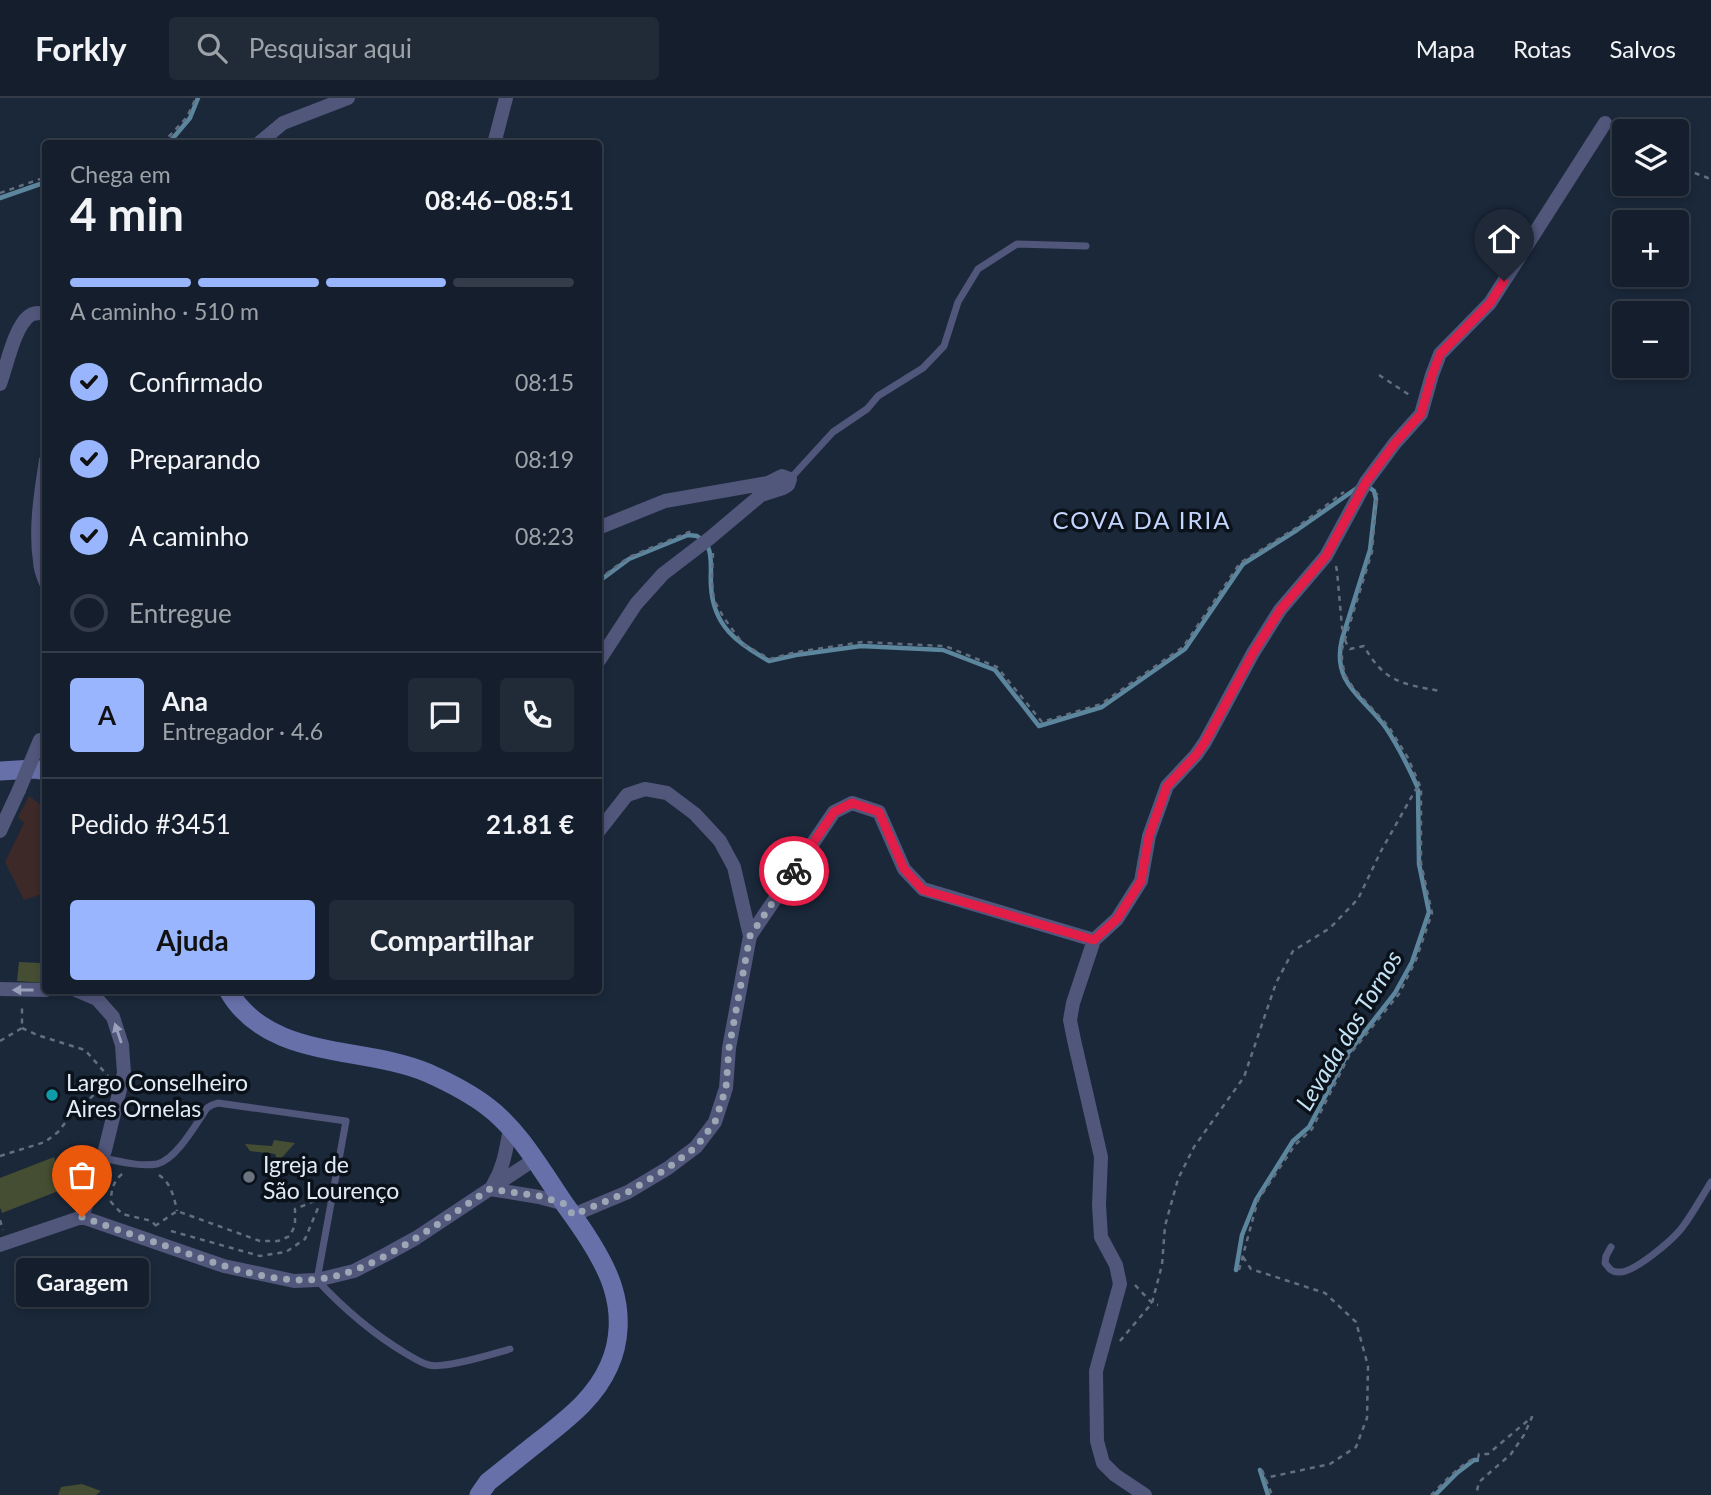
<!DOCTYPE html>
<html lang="pt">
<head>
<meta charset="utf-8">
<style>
	body { margin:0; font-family:Lato,sans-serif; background:#212b38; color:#f1f3f6; height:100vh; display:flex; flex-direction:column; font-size:26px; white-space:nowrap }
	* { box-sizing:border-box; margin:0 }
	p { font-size:23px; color:#9da2a9 }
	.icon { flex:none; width:38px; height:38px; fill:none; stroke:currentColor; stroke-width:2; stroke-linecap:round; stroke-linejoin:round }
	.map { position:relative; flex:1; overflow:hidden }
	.drawer { position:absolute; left:42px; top:42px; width:560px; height:854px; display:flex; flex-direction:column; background:#141e2c; border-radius:7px; box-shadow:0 4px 10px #0003,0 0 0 2px #333c48 }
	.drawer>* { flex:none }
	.controls { position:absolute; left:1612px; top:21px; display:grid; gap:14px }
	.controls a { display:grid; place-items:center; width:77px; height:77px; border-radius:7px; background:#141e2c; box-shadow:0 4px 10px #0003,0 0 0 2px #333c48; font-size:35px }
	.pin { position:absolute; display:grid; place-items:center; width:60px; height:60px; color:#fff; margin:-72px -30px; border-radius:50% 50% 50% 0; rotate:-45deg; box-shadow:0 0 7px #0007 }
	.pin .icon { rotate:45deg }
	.courier { position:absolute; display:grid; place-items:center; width:70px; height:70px; margin:-35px; border:5px solid #e11d48; border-radius:50%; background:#fff; color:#222; box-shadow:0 2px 9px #0007 }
	.bubble { position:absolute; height:49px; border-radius:7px; background:#141e2c; box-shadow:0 4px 10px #0003,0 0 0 2px #333c48; font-size:23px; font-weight:700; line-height:49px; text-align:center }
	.summary em { font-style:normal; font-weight:700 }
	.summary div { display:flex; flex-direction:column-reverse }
	.summary { display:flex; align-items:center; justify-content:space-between; height:119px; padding:0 28px }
	h1 { font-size:46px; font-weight:700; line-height:52px }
	.bar { display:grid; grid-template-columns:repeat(4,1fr); gap:10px 7px; align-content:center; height:84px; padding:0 28px }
	.bar i { height:9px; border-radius:5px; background:#333c48 }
	.bar .active { background:#99b5fd }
	.bar p { grid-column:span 4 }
	.line { display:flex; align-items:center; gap:18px; padding:0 28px; border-top:2px solid #333c48 }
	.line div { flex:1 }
	.round { display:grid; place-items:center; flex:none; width:74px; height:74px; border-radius:7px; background:#212b38 }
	ol { padding:0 28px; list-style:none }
	li { display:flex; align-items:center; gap:21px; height:77px }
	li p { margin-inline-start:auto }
	li .icon { padding:7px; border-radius:50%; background:#99b5fd; color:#111; stroke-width:4 }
	li:last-child { color:#9da2a9 }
	li i { width:38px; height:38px; border:4px solid #333c48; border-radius:50% }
	.cta { display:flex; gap:14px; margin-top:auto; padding:14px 28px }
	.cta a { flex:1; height:80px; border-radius:7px; background:#99b5fd; color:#111; font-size:28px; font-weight:700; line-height:80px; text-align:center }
	.cta a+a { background:#212b38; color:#f1f3f6 }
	header { display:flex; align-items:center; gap:42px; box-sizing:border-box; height:98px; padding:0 35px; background:#141e2c; border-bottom:2px solid #333c48 }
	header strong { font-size:33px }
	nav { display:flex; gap:38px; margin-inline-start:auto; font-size:24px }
	.search { width:490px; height:63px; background:#212b38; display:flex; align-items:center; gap:18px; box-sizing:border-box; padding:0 24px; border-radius:7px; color:#9da2a9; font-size:26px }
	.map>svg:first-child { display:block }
</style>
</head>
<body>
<header>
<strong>Forkly</strong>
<div class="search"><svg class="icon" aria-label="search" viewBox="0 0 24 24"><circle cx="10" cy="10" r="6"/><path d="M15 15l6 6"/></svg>Pesquisar aqui</div>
<nav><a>Mapa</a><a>Rotas</a><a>Salvos</a></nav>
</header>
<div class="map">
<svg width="1711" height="1397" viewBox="0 0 1711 1397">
	<rect width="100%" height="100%" fill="#1a283a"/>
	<!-- education -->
	<path fill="#3d2927" d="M29,698L45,710V795L24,802L5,764L24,725L18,719Z"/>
	<!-- green -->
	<path fill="#454e32" d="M45,840V885L17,883L19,864L40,865Z
		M274,1042L295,1045L278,1064L275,1056L250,1053L245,1046L272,1048Z
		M54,1059L66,1090L2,1115L0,1109V1080Z
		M82,1386L101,1393L96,1397H58L61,1389Z"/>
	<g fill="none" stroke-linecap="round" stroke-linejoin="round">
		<!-- stream -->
		<path stroke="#5c869d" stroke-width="4.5" d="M168,46L190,20L198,0
			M0,100L46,84
			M1370,390L1374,393L1376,401L1370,452L1342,541C1331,586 1364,599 1386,630C1398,648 1408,668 1417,688
			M708,449C713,460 710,475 711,488C713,528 737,545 769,563L796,557L861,548L943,552L995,572L1039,628L1102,609L1185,551L1243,466L1297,432L1357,390
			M598,484L629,461L688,437L697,438L701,441
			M1236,1172L1242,1137L1256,1102L1293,1043L1309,1029L1348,955L1395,895L1412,864L1429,814L1419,766L1418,692
			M1260,1372L1268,1397
			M1435,1397L1457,1375L1474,1362H1477"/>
		<!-- path -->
		<path stroke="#626f7f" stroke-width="2.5" stroke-dasharray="5 5" stroke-linecap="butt" d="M1615,32L1624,38
			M162,46L187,19L196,0
			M1676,68L1708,80L1711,79
			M0,95L46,79
			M1379,277L1411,298
			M713,455L712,483L714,502L724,520L743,546L770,561L796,554L862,544L945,548L997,569L1042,624L1101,606L1183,549L1240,465L1296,430L1344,394
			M1336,468L1337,473L1342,529L1343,533L1347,535
			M598,482L629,459L689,434H692
			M1345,542L1348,549L1350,551L1364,548C1384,584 1402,586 1440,593
			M22,930L37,937L85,952L109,979
			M0,943L22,930V907
			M0,1058L45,1044L58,1034L68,1021L99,992L107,980
			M122,1076C113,1084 111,1092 111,1104L122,1116L152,1123L155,1127
			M159,1077C171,1085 174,1099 177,1113
			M0,1122L3,1132
			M155,1128L177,1113L260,1143H278L290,1138L295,1127V1111L322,1100
			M171,1133L260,1158L286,1154L305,1141L318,1110
			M1243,1159L1251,1171L1325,1195L1356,1224L1368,1268L1367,1320L1356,1349L1330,1366L1265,1380
			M1239,1172L1258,1102L1295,1047L1312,1031L1350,956L1399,896L1416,862L1432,815L1421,765V690L1408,660L1389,629L1354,591L1345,577L1342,563V551L1372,454L1377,395
			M1135,1187L1152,1205L1158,1207
			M1120,1243L1152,1205L1162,1167L1165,1128L1178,1081L1194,1049L1244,979L1276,885L1293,853L1330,830L1358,801L1381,753L1416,691L1421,690
			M1262,1372L1272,1397
			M1431,1397C1443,1386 1463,1362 1478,1360L1479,1356H1488L1532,1319L1524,1337L1511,1356L1479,1384L1476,1397"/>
		<!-- service -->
		<path stroke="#51567b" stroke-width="7" d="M790,381L833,334L867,311L878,298L923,270L944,248L958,204L978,171L1017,146L1086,148
			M102,1060C119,1063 139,1069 157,1066C176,1062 196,1026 207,1010L212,1007L218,1005L346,1023L317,1182C343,1210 372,1235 405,1255C412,1259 421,1265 429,1267C445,1271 492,1256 510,1251
			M1611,1149L1606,1158L1605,1165C1609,1170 1611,1174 1618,1174C1633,1176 1671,1143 1681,1131C1692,1117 1701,1100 1711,1084"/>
		<!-- minor -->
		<path stroke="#51567b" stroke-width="14" d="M258,46L283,25L348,0
			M494,46L506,0
			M0,286C7,267 14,230 29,218C34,214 40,215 46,215
			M46,362C41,395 35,430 40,463C40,470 43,478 46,485
			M598,430L665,403L768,385L782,378L790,381L788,387L783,390L761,397L710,440L663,476L636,506L598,564
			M0,733L19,692
			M598,734L627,697L645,691L667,695L695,716L720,743L734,769L750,838
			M0,891L46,892
			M76,892L97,901L113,919L122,947L124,975L105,1052L82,1119
			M493,1087C504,1069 506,1051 510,1031
			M490,1091L539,1099L565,1106
			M573,1117L628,1094L668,1070L696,1049L715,1024L726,990L729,950L750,838L834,714L852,705L879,714L904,771L923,791L1094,842
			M82,1119L224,1168L294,1183L317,1182L354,1173L385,1157L416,1140L535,1061
			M0,1147L82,1119
			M1145,1397L1115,1377L1103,1365L1097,1343L1096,1273L1120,1186L1116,1167L1101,1139L1099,1107L1101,1059L1074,942L1070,922L1073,905L1094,842L1117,821L1141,783L1149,738L1167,688L1196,657L1205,644L1253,555L1280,512L1326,458L1366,384L1395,345L1421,316L1432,277L1440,256L1490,205L1605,25"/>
		<!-- secondary -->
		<path stroke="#6870aa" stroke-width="19" d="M0,673L34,671L46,673
			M228,892C268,963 363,947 428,975C448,984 470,995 488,1009C520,1033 543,1075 566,1108C583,1131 605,1163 613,1190C621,1216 620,1244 609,1268C595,1300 568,1320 542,1341C524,1355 506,1370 488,1384L479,1397"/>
		<!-- minor-bridge -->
		<path stroke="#51567b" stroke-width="14" d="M19,692L40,642"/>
	</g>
	<!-- one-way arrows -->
	<defs><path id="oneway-solid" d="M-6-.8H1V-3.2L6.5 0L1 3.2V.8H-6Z" transform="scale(1.75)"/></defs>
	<g fill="#99a0b9">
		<use href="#oneway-solid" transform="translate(23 892) rotate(-180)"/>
		<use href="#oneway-solid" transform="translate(118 935) rotate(-109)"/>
	</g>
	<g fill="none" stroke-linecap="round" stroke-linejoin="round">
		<!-- done -->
		<path stroke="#9ba7b5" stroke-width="7" stroke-dasharray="0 12.6" d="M82,1119C114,1131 146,1141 178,1152C229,1170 289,1193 343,1176C392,1161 447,1119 490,1091L539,1098L565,1106L573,1117L628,1094L668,1070L696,1049L715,1024L726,990L729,950L750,838L794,773"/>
		<!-- route -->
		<path stroke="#e11d48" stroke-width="9" d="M794,773L834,714L852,705L879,714L904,771L923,792L1094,842L1117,821L1141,783L1149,738L1167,688L1196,657L1205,644L1253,555L1280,512L1326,458L1366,384L1395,345L1421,316L1432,277L1440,256L1490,205L1504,183"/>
	</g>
	<!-- markers -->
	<circle fill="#0f9aa8" stroke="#0a1119" stroke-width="2.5" cx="52" cy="997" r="7"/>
	<circle fill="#6b7280" stroke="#0a1119" stroke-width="2.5" cx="249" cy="1079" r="7"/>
	<g text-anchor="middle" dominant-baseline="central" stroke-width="7" stroke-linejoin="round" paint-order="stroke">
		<!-- poi labels -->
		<g font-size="23" fill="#e1ebf7" stroke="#0a1119" text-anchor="start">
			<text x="66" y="984">Largo Conselheiro<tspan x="66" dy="26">Aires Ornelas</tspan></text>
			<text x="263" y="1066">Igreja de<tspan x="263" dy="26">São Lourenço</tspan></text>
		</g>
		<!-- neighbourhood labels -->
		<g font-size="24" letter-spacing="2" fill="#c3d4fd" stroke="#0a1119">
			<text x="1142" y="421">COVA DA IRIA</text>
		</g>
		<!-- water labels -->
		<g font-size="24" font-style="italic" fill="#c4e3f5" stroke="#0a1119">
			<text transform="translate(1348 932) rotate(-59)">Levada dos Tornos</text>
		</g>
	</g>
</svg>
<div class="controls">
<a><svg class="icon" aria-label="layers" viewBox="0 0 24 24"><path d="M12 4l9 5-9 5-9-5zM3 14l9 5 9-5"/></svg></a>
<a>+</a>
<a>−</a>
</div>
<div class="pin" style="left:82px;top:1119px;background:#ea580c"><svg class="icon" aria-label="bag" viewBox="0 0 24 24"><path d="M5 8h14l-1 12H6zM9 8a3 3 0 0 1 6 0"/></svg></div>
<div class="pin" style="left:1504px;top:183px;background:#1f2937"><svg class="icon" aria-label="home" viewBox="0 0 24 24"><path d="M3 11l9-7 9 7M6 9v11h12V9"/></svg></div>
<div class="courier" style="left:794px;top:773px"><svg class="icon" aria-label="bike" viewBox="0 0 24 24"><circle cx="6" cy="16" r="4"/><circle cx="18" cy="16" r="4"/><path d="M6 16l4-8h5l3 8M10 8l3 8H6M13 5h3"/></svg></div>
<div class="bubble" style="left:16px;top:1160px;width:133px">Garagem</div>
<section class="drawer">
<div class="summary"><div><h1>4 min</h1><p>Chega em</p></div><em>08:46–08:51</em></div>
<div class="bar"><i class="active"></i><i class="active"></i><i class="active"></i><i></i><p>A caminho · 510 m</p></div>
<ol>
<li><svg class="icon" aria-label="check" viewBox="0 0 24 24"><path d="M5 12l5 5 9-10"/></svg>Confirmado<p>08:15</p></li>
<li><svg class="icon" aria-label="check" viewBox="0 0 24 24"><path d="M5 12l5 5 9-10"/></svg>Preparando<p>08:19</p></li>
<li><svg class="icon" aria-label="check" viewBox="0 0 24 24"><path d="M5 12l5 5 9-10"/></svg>A caminho<p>08:23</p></li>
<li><i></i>Entregue</li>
</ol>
<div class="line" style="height:126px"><b class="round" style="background:#99b5fd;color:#111">A</b><div><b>Ana</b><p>Entregador · 4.6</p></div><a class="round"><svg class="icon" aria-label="chat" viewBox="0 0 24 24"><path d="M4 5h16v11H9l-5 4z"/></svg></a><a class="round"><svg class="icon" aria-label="phone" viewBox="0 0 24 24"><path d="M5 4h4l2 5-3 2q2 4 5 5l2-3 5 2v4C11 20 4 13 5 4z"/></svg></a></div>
<div class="line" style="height:91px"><div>Pedido #3451</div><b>21.81 €</b></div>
<div class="cta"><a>Ajuda</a><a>Compartilhar</a></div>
</section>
</div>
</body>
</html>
